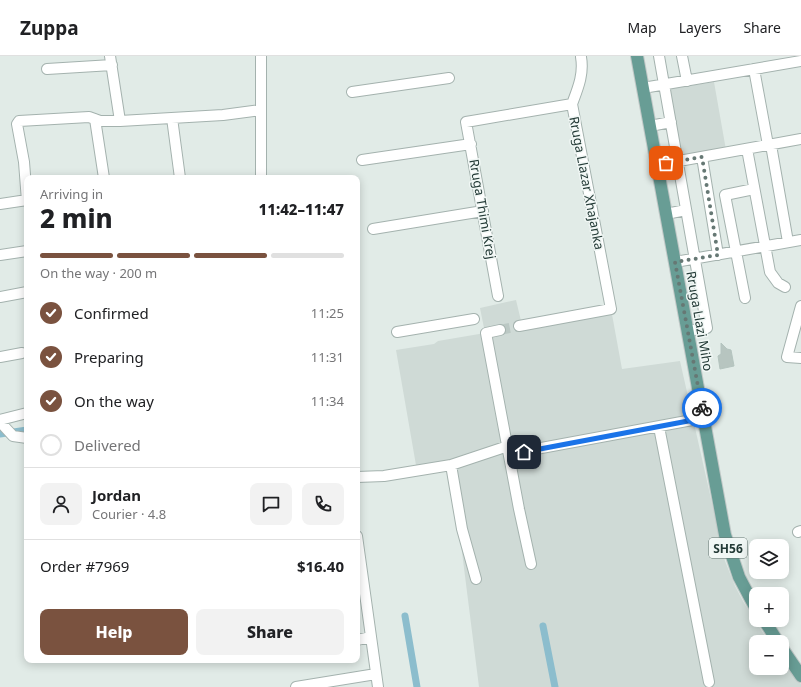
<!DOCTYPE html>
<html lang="en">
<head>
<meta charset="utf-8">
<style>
	body { margin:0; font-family:"Noto Sans",sans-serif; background:#f2f2f2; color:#202124; height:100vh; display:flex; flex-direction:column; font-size:15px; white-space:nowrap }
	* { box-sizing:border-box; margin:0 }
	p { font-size:13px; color:#757577 }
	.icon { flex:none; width:22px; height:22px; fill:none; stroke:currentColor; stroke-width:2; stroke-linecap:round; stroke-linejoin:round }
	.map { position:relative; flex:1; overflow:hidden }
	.panel { position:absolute; left:24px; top:119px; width:336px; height:488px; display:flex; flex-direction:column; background:#fff; border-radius:8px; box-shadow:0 2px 10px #0003 }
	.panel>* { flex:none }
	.controls { position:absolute; left:749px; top:483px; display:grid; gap:8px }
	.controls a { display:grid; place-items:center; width:40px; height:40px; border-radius:8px; background:#fff; box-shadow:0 2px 10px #0003; font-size:20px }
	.pin { position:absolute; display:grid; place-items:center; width:34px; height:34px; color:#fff; margin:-17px; border-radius:8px; box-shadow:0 2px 6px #0006 }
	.courier { position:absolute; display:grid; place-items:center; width:40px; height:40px; margin:-20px; border:3px solid #1a73e8; border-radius:50%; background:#fff; color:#222; box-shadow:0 1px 5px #0007 }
	.summary em { font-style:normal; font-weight:800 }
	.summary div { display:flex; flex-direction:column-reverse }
	.summary { display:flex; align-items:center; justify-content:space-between; height:68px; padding:0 16px }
	h1 { font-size:26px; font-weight:800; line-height:30px }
	.bar { display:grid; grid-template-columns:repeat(4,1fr); gap:6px 4px; align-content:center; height:48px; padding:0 16px }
	.bar i { height:5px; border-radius:3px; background:#e0e0e0 }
	.bar .current { background:#7a523f }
	.bar p { grid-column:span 4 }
	.line { display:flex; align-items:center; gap:10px; padding:0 16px; border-top:1px solid #e0e0e0 }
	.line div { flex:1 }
	.round { display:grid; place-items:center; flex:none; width:42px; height:42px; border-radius:8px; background:#f2f2f2 }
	ol { padding:0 16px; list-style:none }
	li { display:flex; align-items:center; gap:12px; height:44px }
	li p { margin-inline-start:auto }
	li .icon { padding:4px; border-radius:50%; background:#7a523f; color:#fff; stroke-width:4 }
	li:last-child { color:#757577 }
	li i { width:22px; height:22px; border:2px solid #e0e0e0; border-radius:50% }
	.button { display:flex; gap:8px; margin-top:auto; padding:8px 16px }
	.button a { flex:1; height:46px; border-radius:8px; background:#7a523f; color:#fff; font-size:16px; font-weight:800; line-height:46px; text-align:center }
	.button a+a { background:#f2f2f2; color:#202124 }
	header { display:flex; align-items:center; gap:24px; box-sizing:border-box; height:56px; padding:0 20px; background:#fff; border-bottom:1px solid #e0e0e0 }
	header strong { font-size:19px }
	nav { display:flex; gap:22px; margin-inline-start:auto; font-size:14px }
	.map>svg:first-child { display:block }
</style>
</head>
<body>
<header>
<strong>Zuppa</strong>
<nav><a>Map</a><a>Layers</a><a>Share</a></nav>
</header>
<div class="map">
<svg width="801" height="631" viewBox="0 0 801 631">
	<rect width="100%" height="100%" fill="#e1ebe7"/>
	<!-- built -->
	<path fill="#cfdad6" d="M714,26L726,94L682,102L670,33Z
		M516,244L522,269L611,253L622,313L680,305L725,505L735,530L744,547L769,586H756V612H782V604L801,628V631H479L451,409L417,415L396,294L434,288L438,285L485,277L480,252Z"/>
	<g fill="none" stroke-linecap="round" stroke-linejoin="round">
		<!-- canal -->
		<path stroke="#8cbdcd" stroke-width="7" d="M0,378L27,374
			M405,560L417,631
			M543,570L555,631"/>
	</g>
	<!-- building -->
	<path fill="#b7c5c0" stroke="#b4c4bf" d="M721,287L727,293L731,294L734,310L720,313L718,300L721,298Z"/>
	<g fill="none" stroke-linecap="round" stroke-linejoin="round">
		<!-- minor-tunnel -->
		<path stroke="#bbc8c4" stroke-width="10" stroke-dasharray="10 5" stroke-linecap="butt" d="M500,274L519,270"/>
		<defs>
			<path id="minor" d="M110,0L120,65
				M261,0V122
				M659,0L707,272L687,275
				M682,0L687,25
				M47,13L112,9
				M754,13L768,89
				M643,32L801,5
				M352,36L449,22
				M172,62L180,122
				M95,63L104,122
				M650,70L671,66
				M771,89L788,186
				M747,93L770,216L778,227L785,231
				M702,101L718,199
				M362,104L471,88
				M657,109L801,83
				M27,145L24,106L17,68L19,65L89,61L100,65H120L223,59L261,54
				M0,148L27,144
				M666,158L686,154
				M373,173L483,155
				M0,199L27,195
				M675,206L801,184
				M498,240L466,66L572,48
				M0,241L27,236
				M745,242L725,139L754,133
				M801,250L787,301L801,302
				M519,270L611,253L572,48C578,32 584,18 581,1
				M500,274L486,277L519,453L531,508
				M397,276L474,263
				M0,301L22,297
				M0,364L27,357
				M0,366L13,380L27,382
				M659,371L709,626
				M509,398L703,362
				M451,409L462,473L476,523
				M357,421L384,420L451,409L508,390
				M798,476L801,475
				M357,480L378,631
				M357,584L371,581
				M296,631L376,618"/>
			<path id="major" d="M637,0L725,479L739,521L756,553
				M764,564L778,586
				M782,592L801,620"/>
		</defs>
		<!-- minor casing -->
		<use href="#minor" stroke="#a4b2ae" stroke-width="12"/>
		<!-- major casing -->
		<use href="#major" stroke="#c1c8c7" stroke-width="14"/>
		<!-- minor -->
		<use href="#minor" stroke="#fff" stroke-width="10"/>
		<!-- major -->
		<use href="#major" stroke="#689d95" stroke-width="12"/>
	</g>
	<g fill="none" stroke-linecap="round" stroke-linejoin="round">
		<!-- done -->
		<path stroke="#667874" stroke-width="4" stroke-dasharray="0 7.2" d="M666,107L702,101L718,199L675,206L702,352"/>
		<!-- route -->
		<path stroke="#1a73e8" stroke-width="5" d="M524,396L704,362L702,352"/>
	</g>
	<g text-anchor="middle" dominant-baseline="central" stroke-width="3" stroke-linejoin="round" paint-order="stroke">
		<!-- shield labels -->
		<rect fill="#f1f7f5" stroke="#61736f" stroke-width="1" x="709" y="482" width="38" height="20" rx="3"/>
		<g font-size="12" font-weight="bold" fill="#233a36">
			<text x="728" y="492">SH56</text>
		</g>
		<!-- street labels -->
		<g font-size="13" fill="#233a36" stroke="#f1f7f5">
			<text transform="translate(587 127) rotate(79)">Rruga Llazar Xhajanka</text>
			<text transform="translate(483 153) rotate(80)">Rruga Thimi Krej</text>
			<text transform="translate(700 265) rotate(80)">Rruga Llazi Miho</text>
		</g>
	</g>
</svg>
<div class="controls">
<a><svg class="icon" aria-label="layers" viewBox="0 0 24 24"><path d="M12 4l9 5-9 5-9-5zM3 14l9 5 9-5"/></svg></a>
<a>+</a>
<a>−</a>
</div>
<div class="pin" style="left:666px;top:107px;background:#ea580c"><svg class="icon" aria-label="bag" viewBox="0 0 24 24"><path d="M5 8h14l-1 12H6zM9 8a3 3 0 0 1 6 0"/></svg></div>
<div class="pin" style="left:524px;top:396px;background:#1f2937"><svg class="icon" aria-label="home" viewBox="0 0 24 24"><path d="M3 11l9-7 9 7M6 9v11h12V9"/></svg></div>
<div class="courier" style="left:702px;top:352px"><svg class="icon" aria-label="bike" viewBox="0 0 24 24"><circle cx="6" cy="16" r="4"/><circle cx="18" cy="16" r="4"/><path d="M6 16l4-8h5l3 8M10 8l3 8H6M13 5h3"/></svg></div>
<section class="panel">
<div class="summary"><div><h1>2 min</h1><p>Arriving in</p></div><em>11:42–11:47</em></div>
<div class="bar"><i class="current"></i><i class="current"></i><i class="current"></i><i></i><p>On the way · 200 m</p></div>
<ol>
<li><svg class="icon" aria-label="check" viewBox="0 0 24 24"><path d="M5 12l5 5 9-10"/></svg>Confirmed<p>11:25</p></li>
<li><svg class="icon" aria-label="check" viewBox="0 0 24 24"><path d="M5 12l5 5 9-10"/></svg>Preparing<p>11:31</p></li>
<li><svg class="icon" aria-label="check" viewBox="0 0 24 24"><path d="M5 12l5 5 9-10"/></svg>On the way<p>11:34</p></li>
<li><i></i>Delivered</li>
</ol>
<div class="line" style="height:72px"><a class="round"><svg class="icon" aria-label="person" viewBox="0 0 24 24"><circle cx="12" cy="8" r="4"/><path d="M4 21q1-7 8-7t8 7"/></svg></a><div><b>Jordan</b><p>Courier · 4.8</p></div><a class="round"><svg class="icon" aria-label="chat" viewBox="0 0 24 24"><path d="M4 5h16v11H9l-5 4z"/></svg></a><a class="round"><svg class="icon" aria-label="phone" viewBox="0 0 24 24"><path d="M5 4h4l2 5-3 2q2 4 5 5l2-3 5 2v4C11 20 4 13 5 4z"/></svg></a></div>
<div class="line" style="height:52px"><div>Order #7969</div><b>$16.40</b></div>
<div class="button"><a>Help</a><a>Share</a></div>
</section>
</div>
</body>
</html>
